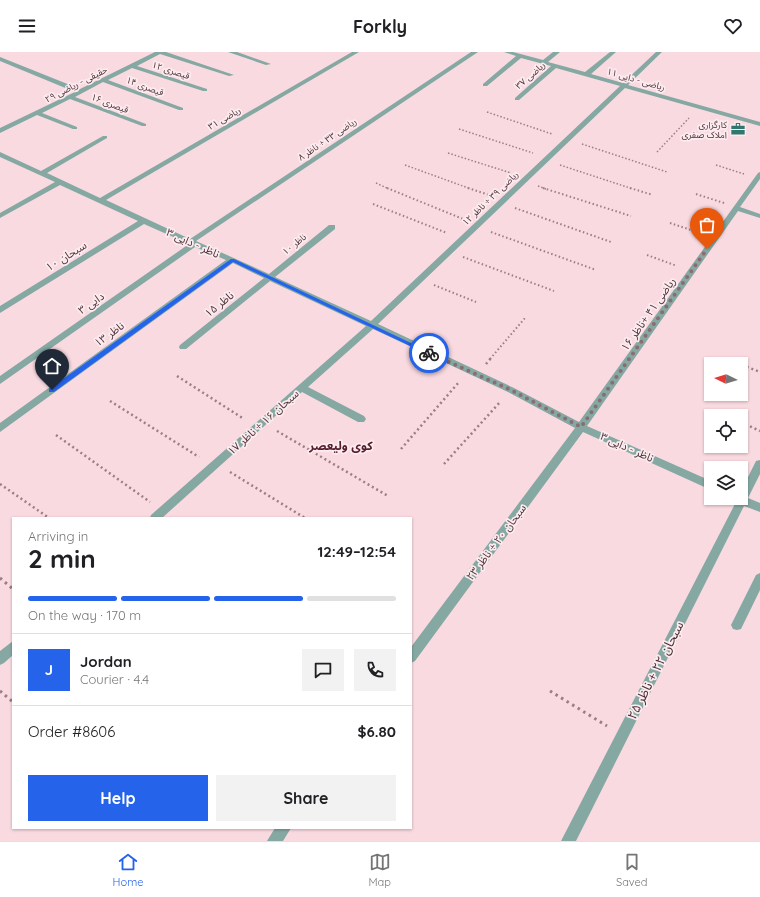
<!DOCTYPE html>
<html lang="en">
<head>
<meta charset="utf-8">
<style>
	body { margin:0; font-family:Quicksand,"Noto Sans Arabic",sans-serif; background:#f2f2f2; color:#202124; height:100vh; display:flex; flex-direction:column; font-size:15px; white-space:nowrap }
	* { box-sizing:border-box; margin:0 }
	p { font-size:13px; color:#757577 }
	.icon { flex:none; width:22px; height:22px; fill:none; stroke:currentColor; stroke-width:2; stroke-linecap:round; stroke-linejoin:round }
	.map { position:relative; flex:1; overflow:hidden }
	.details { position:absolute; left:12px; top:465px; width:400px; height:312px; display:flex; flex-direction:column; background:#fff; border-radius:0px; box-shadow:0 1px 3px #0004 }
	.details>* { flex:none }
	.needle { width:26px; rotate:275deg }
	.controls { position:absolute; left:704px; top:305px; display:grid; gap:8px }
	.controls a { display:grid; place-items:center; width:44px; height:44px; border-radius:0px; background:#fff; box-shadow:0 1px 3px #0004; font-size:20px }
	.pin { position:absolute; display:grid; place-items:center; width:34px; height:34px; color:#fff; margin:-41px -17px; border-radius:50% 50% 50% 0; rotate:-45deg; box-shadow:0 0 4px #0007 }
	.pin .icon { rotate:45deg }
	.courier { position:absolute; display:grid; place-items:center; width:40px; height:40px; margin:-20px; border:3px solid #2563eb; border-radius:50%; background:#fff; color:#222; box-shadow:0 1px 5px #0007 }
	.overview em { font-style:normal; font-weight:700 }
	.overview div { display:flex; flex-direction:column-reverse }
	.overview { display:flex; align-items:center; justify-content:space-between; height:68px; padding:0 16px }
	h1 { font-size:26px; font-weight:700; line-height:30px }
	.bar { display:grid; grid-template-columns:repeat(4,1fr); gap:6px 4px; align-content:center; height:48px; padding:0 16px }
	.bar i { height:5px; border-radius:3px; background:#e0e0e0 }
	.bar .selected { background:#2563eb }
	.bar p { grid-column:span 4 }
	.line { display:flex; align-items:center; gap:10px; padding:0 16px; border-top:1px solid #e0e0e0 }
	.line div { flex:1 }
	.round { display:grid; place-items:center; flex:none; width:42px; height:42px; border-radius:0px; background:#f2f2f2 }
	.primary-button { display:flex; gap:8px; margin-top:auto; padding:8px 16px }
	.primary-button a { flex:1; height:46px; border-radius:0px; background:#2563eb; color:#fff; font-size:16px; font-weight:700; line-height:46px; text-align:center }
	.primary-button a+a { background:#f2f2f2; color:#202124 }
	header { display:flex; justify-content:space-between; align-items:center; height:52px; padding:0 16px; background:#fff; font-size:18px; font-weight:700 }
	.tab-bar { display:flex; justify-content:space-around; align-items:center; height:56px; border-top:1px solid #e0e0e0; background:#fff; font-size:11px; color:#757577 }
	.tab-bar a { display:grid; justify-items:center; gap:2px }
	.tab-bar .selected { color:#2563eb }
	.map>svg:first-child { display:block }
</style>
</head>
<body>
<header><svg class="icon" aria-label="menu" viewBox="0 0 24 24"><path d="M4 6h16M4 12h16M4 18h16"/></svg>Forkly<svg class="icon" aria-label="heart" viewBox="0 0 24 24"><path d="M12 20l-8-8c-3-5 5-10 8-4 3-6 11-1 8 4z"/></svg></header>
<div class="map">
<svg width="760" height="789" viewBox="0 0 760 789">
	<rect width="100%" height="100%" fill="#f9dae0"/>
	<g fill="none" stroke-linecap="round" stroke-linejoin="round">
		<!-- path-far3 -->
		<path stroke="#9c7e84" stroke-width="1.5" stroke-dasharray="1.5 2" stroke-linecap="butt" d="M487,60L552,82
			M459,77L533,101
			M582,92L667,120
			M657,100L689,66
			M448,101L511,121
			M405,113L471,137
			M560,113L633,137
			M716,113L744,122
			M376,131L389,137
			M538,134L546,137"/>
		<!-- path-far2 -->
		<path stroke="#9c7e84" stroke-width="2" stroke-dasharray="1.5 2.5" stroke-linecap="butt" d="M387,136L463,167
			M468,136L489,143
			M543,136L631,164
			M630,136L653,143
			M696,142L724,151
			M373,152L447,181
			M515,156L611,190
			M670,171L700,181
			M491,180L596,218
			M647,203L677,214
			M463,205L554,239
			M434,233L476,250
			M490,307L525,266"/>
		<!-- path-far1 -->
		<path stroke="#9c7e84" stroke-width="2.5" stroke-dasharray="2 3" stroke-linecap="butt" d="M486,312L491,306
			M742,313L760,320
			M177,324L244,367
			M110,349L199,405
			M715,358L727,364
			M741,370L760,379
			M277,379L388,444
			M56,383L150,450
			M401,397L459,330
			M444,412L501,349
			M230,420L305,466
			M0,432L49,466"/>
		<!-- path -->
		<path stroke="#9c7e84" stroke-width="3" stroke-dasharray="2.5 4" stroke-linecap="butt" d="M0,526L13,537
			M0,639L13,650
			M550,639L607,674"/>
		<!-- street -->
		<path fill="#85a8a2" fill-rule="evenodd" d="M155,0H166L234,23L229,24L160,2L137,14L207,37V39H203L132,16L108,28L183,56V58H179L103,30L75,45L146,72V74H142L70,47L42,61L77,75V77H73L37,63L0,81V76L75,40L0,9V5L80,37Z
			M228,0H237L271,12L266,13Z
			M352,0H359L106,148L190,187L471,0H478L196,189L269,222L329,173H335V177L275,225L371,269L620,34L556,16L519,48H515V46L551,14L521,6L487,34H483V32L516,4L504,0H513L543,8L553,0H560L548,10L585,20L610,0H616L591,22L623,31L656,0H662L628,33L760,70V74L625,36L378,272L514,336L579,370L758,121L760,120V127L740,155L760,162V166L738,159L587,374L711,429V438L583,380L415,609L411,611V595L575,376L508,340L373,277L308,335L364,364L366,367L364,370H358L302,340L162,466H150L151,463L366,274L270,229L186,297H180L179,295L180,293L264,226L233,211L0,380V371L226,208L195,195L0,332V324L189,192L144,172L0,261V254L138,169L60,133L0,166V161L55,130L0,105V100L41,119L103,84H107V86L47,121L100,146Z
			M760,408V422L748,446L760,451V460L744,454L576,789H561L736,450L733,446H741V439L756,409Z
			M760,521V538L741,577L737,578L733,577L731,573L756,523Z
			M13,589V603L4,611L0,613V599Z
			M275,776H291L283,789H267Z"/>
	</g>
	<!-- route -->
	<path fill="#2563eb" d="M231,207H234L432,301L427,302L233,210L54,340H49V337Z"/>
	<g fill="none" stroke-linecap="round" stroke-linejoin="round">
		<!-- done -->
		<path stroke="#8a6d73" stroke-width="4" stroke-dasharray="0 7.2" d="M429,301L511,338L581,375L707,197"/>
	</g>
	<!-- icons -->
	<defs>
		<symbol id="office-bare" viewBox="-9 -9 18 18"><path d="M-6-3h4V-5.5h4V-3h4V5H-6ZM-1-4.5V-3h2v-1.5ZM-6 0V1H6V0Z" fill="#30776e" stroke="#fcecef" stroke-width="2.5" paint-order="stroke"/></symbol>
	</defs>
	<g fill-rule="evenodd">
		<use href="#office-bare" x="728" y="67" width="20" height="20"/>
	</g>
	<g text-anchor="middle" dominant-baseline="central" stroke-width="3.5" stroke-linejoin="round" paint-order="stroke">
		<!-- far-street labels -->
		<g font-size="9" fill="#4f3239" stroke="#fcecef">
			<text transform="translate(171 18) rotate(18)">قیصری ۱۲</text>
			<text transform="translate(530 23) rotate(-41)">ریاضی ۳۷</text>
			<text transform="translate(636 27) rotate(16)">ریاضی - دایی ۱۱</text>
			<text transform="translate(76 32) rotate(-27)">حقیقی - ریاضی ۲۹</text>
			<text transform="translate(145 34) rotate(20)">قیصری ۱۴</text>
			<text transform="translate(110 51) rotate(21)">قیصری ۱۶</text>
			<text transform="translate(224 66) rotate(-30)">ریاضی ۳۱</text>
			<text transform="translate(327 87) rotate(-34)">ریاضی ۳۳ + ناظر ۸</text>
			<text transform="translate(490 146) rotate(-44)">ریاضی ۳۹ + ناظر ۱۲</text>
			<text transform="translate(294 192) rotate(-39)">ناظر ۱۰</text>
		</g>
		<!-- far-poi labels -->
		<g font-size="9" fill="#4f3239" stroke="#fcecef" text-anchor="end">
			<text x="727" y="72">کارگزاری<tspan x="727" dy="10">املاک صفری</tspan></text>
		</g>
		<!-- street labels -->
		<g font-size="11" fill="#4f3239" stroke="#fcecef">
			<text transform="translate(193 191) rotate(24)">ناظر - دایی ۳</text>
			<text transform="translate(66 204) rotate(-32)">سبحان ۱۰</text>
			<text transform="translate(91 251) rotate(-35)">دایی ۳</text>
			<text transform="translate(219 252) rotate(-39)">ناظر ۱۵</text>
			<text transform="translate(648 262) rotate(-55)">ریاضی ۴۱ +ناظر ۱۶</text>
			<text transform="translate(109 282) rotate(-36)">ناظر ۱۳</text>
			<text transform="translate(263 370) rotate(-42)">سبحان ۱۶ + ناظر ۱۷</text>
			<text transform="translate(627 395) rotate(24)">ناظر - دایی ۳</text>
			<text transform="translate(496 490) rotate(-53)">سبحان ۲۰ + ناظر ۲۳</text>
		</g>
		<!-- neighbourhood labels -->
		<g font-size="12" font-weight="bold" fill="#561c2e" stroke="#fcecef">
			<text x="341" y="393">کوی ولیعصر</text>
		</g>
		<!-- near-street labels -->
		<g font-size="13" fill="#4f3239" stroke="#fcecef">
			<text transform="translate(655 618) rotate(-63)">سبحان ۲۲ + ناظر ۲۵</text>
		</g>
	</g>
</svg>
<div class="controls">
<a><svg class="needle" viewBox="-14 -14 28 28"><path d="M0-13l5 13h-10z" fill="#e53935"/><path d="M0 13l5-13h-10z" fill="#757577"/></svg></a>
<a><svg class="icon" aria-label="locate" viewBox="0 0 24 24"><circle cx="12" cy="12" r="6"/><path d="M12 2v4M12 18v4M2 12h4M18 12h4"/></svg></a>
<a><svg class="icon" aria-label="layers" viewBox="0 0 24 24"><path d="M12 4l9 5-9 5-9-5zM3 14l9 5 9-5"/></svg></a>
</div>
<div class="pin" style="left:707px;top:197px;background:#ea580c"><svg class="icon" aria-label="bag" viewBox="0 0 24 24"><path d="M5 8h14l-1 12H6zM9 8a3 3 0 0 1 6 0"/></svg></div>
<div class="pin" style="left:52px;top:338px;background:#1f2937"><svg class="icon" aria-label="home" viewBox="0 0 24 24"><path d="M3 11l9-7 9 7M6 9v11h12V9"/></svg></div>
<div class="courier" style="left:429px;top:301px"><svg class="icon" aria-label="bike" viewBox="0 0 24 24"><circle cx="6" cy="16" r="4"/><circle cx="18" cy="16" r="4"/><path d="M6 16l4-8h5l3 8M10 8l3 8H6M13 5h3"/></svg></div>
<section class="details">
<div class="overview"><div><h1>2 min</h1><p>Arriving in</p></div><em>12:49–12:54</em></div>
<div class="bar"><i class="selected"></i><i class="selected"></i><i class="selected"></i><i></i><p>On the way · 170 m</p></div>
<div class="line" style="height:72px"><b class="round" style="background:#2563eb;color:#fff">J</b><div><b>Jordan</b><p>Courier · 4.4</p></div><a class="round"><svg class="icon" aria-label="chat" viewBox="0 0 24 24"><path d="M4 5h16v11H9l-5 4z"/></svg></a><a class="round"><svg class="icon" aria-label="phone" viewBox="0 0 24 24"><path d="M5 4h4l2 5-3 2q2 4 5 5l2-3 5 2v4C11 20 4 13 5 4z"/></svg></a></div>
<div class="line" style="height:52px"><div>Order #8606</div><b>$6.80</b></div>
<div class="primary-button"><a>Help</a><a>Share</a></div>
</section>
</div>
<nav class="tab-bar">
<a class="selected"><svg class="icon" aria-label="home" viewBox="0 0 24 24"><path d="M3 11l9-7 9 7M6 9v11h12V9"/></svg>Home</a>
<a><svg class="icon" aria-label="map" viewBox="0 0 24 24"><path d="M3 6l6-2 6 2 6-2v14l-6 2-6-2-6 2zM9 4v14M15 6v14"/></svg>Map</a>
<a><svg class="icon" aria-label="saved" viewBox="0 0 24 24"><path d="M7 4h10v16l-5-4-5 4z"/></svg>Saved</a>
</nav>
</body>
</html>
